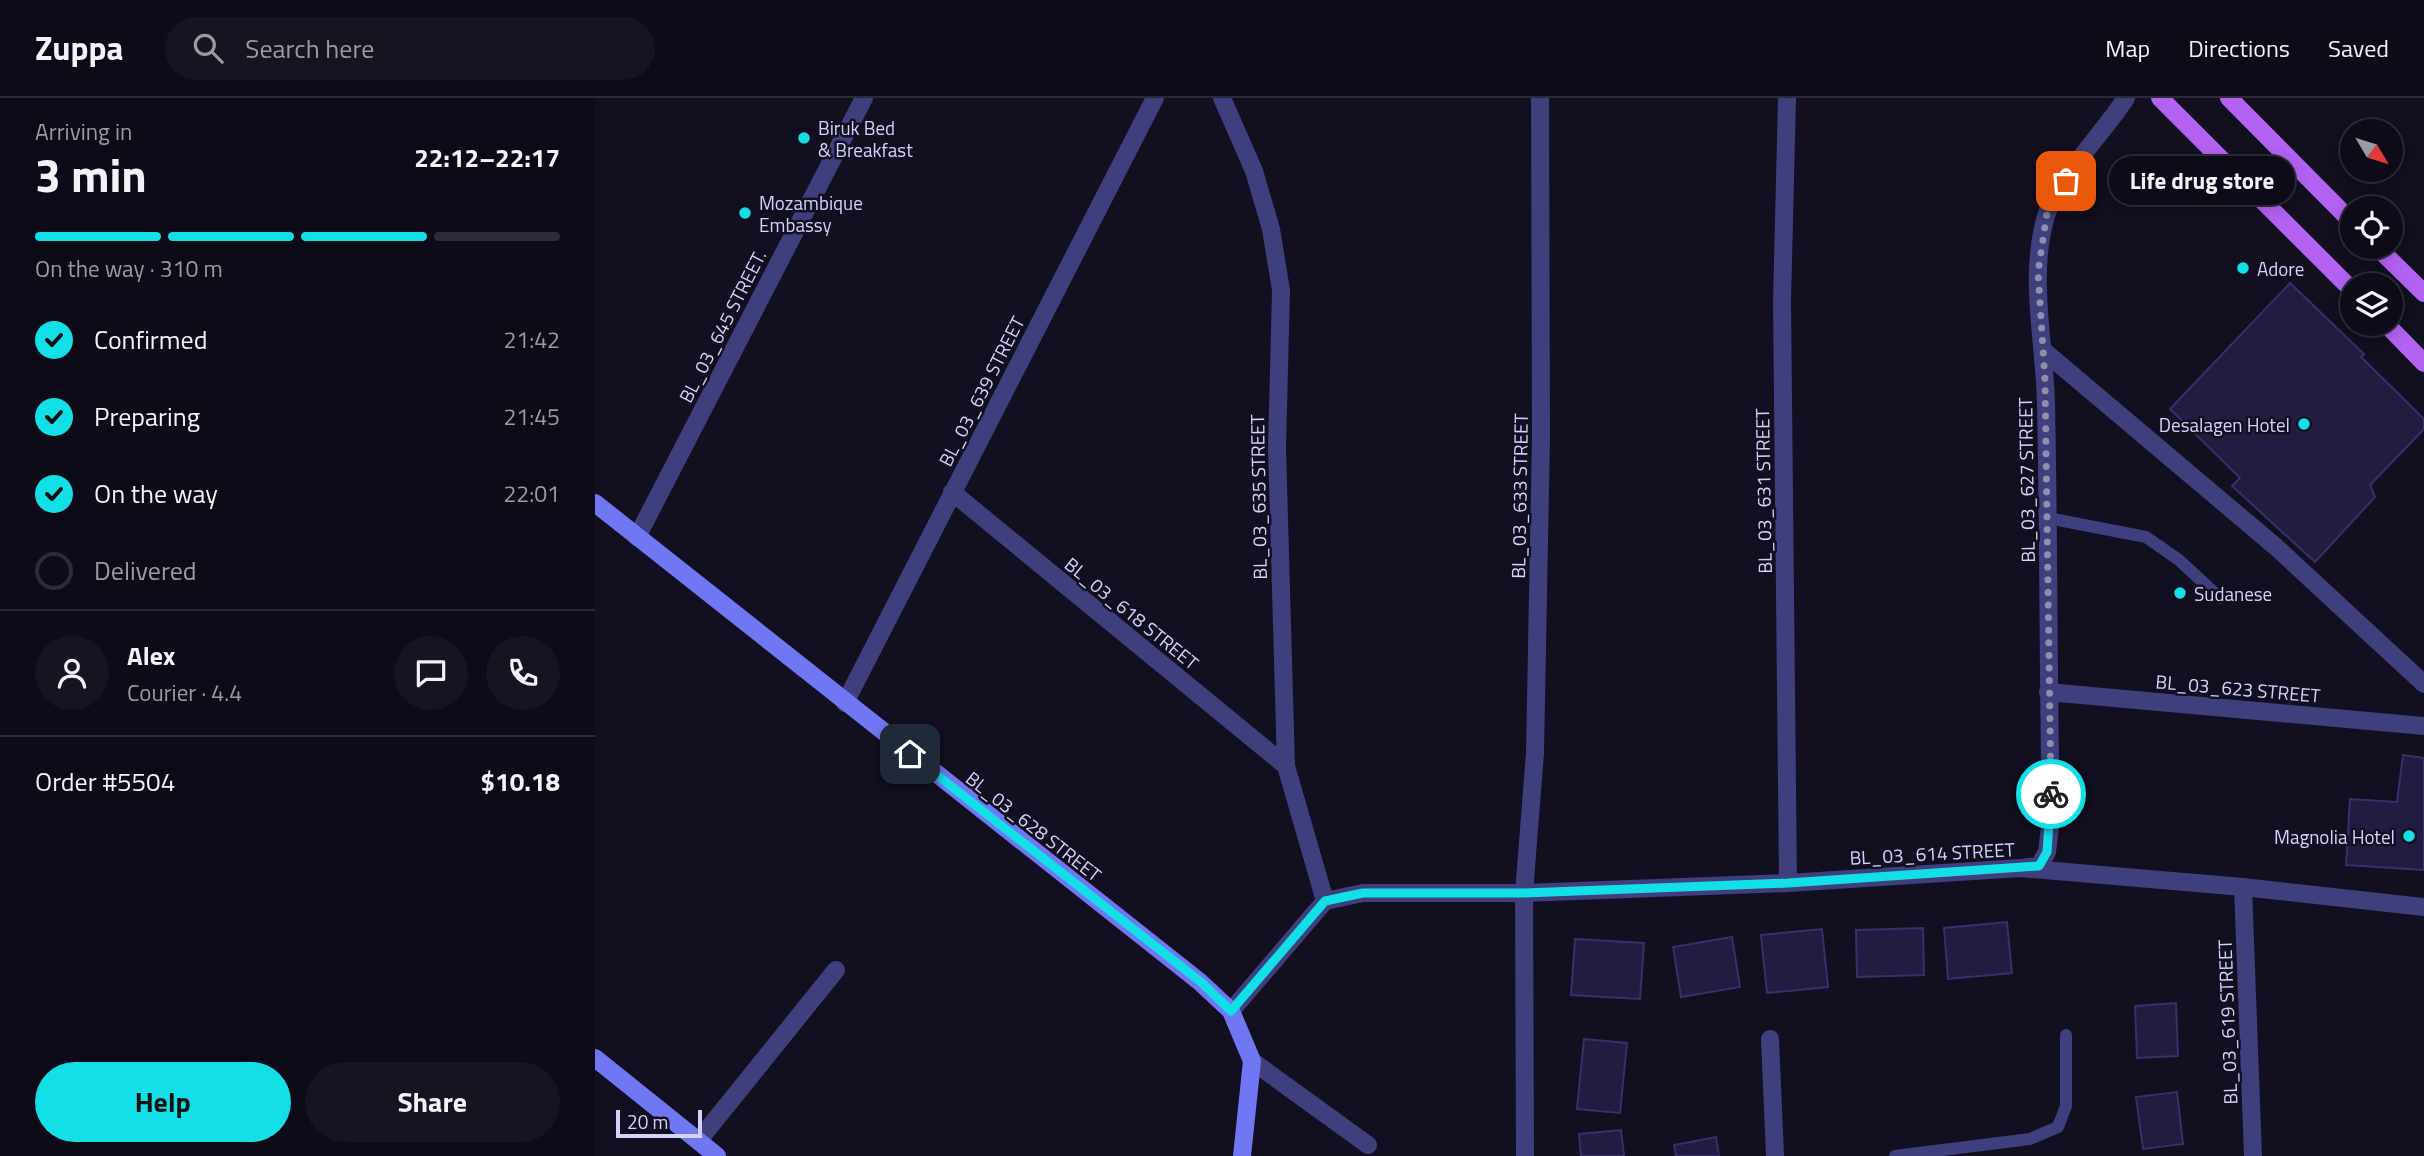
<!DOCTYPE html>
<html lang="en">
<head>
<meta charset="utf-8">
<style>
	body { margin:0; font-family:"Titillium Web",sans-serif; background:#161421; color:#f1f3f6; height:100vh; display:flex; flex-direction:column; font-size:26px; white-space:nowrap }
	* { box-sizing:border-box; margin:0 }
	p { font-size:23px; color:#9a9ba2 }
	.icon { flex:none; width:38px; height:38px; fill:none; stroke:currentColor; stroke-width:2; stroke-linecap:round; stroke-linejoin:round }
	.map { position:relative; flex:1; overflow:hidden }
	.sheet { display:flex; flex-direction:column; background:#0d0b18; width:595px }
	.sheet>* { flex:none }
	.needle { width:46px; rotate:128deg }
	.controls { position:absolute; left:1745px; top:21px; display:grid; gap:14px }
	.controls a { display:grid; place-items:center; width:63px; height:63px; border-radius:50%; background:#0d0b18; box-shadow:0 4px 18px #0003,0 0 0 2px #2d2b37; font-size:35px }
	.scale { position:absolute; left:21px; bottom:18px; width:86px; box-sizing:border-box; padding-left:7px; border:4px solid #d4d2fb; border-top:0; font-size:19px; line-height:24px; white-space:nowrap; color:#d4d2fb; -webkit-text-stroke:5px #110f20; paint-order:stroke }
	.pin { position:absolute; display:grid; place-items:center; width:60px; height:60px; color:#fff; margin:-30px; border-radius:14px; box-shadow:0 4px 10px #0006 }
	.courier { position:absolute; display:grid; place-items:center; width:70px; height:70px; margin:-35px; border:5px solid #13dfe7; border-radius:50%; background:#fff; color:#222; box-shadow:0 2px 9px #0007 }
	.bubble { position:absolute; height:49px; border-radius:24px; background:#0d0b18; box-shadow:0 4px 18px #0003,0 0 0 2px #2d2b37; font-size:23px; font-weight:700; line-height:49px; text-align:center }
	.headline em { font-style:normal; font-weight:700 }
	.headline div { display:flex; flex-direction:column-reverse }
	.headline { display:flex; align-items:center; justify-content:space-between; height:119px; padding:0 35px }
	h1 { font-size:46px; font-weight:700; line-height:52px }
	.bar { display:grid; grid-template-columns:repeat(4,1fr); gap:10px 7px; align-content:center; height:84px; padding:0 35px }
	.bar i { height:9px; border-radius:5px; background:#2d2b37 }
	.bar .on { background:#13dfe7 }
	.bar p { grid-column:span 4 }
	.line { display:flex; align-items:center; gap:18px; padding:0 35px; border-top:2px solid #2d2b37 }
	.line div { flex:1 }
	.round { display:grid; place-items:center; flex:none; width:74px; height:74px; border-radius:37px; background:#161421 }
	ol { padding:0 35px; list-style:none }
	li { display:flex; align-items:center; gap:21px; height:77px }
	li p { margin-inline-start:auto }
	li .icon { padding:7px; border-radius:50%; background:#13dfe7; color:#111; stroke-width:4 }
	li:last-child { color:#9a9ba2 }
	li i { width:38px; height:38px; border:4px solid #2d2b37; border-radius:50% }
	.primary-button { display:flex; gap:14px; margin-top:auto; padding:14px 35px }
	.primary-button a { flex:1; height:80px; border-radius:42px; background:#13dfe7; color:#111; font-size:28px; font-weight:700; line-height:80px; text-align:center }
	.primary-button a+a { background:#161421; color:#f1f3f6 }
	header { display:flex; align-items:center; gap:42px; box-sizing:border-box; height:98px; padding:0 35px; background:#0d0b18; border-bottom:2px solid #2d2b37 }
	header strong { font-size:33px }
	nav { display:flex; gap:38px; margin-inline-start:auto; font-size:24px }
	.search { width:490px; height:63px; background:#161421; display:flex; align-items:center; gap:18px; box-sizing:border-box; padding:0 24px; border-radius:38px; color:#9a9ba2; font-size:26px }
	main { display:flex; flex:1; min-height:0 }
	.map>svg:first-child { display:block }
</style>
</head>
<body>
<header>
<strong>Zuppa</strong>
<div class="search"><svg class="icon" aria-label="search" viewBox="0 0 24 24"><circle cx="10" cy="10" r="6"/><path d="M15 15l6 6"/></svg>Search here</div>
<nav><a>Map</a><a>Directions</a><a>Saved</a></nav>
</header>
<main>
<section class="sheet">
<div class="headline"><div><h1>3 min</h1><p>Arriving in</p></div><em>22:12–22:17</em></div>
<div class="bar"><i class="on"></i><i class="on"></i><i class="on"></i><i></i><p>On the way · 310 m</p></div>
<ol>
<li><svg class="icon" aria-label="check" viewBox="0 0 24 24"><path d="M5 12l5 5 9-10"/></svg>Confirmed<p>21:42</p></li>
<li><svg class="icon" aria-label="check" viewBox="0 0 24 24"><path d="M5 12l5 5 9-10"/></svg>Preparing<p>21:45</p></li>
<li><svg class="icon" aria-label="check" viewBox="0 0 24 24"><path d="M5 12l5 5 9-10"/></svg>On the way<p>22:01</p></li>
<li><i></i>Delivered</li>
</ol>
<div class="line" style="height:126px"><a class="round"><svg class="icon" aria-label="person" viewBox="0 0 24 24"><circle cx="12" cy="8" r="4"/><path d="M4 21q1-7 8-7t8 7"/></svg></a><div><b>Alex</b><p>Courier · 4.4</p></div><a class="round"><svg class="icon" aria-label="chat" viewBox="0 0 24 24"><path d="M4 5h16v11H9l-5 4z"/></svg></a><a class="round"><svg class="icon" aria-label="phone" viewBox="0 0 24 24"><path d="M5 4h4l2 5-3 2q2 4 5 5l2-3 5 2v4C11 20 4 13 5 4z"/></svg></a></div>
<div class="line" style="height:91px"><div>Order #5504</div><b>$10.18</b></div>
<div class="primary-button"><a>Help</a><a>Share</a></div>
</section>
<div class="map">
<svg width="1829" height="1058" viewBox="0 0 1829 1058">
	<rect width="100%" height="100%" fill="#110f20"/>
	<!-- building -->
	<path fill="#211d40" stroke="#38306a" stroke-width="2" d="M1695,185L1769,256L1766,259L1829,321V331L1775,387L1780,399L1720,464L1637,388L1645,380L1575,311Z
		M1808,657L1829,660V772L1751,767L1755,701L1802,704Z
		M1412,824L1417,875L1353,881L1349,830Z
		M1328,830L1329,877L1262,879L1261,832Z
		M1227,831L1233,889L1172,895L1166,837Z
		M1137,839L1145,889L1086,899L1078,849Z
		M980,841L1049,845L1045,901L976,897Z
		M1581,905L1583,958L1542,960L1540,908Z
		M989,941L1032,945L1025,1015L982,1011Z
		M1582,994L1588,1046L1548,1051L1541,999Z
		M1026,1032L1029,1058H986L984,1036Z
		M1121,1039L1124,1058H1081L1079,1047Z"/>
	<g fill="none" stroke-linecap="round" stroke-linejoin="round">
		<!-- lane -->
		<path stroke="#3e3f7c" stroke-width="12" d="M1453,420L1551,439L1584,462L1625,500
			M1300,1058L1435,1041L1463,1029L1471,1008V937"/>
		<!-- street -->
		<path stroke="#3e3f7c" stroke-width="18" d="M627,0L659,73L676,131L686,192L682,350L691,668L730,803
			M1192,0L1187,204L1193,785
			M1450,254L1681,449L1829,586
			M357,394L691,668
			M42,439L269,0
			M1453,594L1829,628
			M250,605L560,0
			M1432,769L1444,768L1452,754L1456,720C1453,583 1454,445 1451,307C1450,245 1433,179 1451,118C1463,80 1509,34 1531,0
			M1648,789L1658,1058
			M636,913L730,803L768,795H929L1193,785L1425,770L1648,789L1829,809
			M1175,941L1180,1058
			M657,963L773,1047
			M104,1042L241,872
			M930,1058L929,795L940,655L946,339L945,0"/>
		<!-- secondary -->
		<path stroke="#7176f3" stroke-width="18" d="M0,405L605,884L636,913L657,963L647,1058
			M0,960L122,1058"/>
		<!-- primary -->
		<path stroke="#b362f2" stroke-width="18" d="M1565,0L1757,192
			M1634,0L1757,124
			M1782,149L1829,195
			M1791,226L1829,265"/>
	</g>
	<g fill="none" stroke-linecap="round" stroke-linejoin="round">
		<!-- done -->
		<path stroke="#908eae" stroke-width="7" stroke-dasharray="0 12.6" d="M1456,696L1450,282L1443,174L1452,115L1471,83"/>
		<!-- route -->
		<path stroke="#13dfe7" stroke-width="9" d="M315,656L606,884L636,913L730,803L768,795H929L1193,785L1444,768L1452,754L1456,696"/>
	</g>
	<!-- markers -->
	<g fill="#13dfe7" stroke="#110f20" stroke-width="2.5">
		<circle cx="209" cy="40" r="7"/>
		<circle cx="150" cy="115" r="7"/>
		<circle cx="1648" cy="170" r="7"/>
		<circle cx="1709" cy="326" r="7"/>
		<circle cx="1585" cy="495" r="7"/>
		<circle cx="1814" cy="738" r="7"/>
	</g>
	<g text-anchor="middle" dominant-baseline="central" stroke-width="5" stroke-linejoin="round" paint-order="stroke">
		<!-- poi labels -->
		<g font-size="19" fill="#d4d2fb" stroke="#110f20" text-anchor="start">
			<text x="223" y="29">Biruk Bed<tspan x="223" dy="22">&amp; Breakfast</tspan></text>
			<text x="164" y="104">Mozambique<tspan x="164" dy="22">Embassy</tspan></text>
			<text x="1662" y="170">Adore</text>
			<text x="1695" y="326" text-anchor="end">Desalagen Hotel</text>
			<text x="1599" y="495">Sudanese</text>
			<text x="1800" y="738" text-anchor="end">Magnolia Hotel</text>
		</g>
		<!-- street labels -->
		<g font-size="19" fill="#d4d2fb" stroke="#110f20">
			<text transform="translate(127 228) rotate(-63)">BL_03_645 STREET.</text>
			<text transform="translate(386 293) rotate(-63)">BL_03_639 STREET</text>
			<text transform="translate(1431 382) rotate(-91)">BL_03_627 STREET</text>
			<text transform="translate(1168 393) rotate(-91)">BL_03_631 STREET</text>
			<text transform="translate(924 398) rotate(-89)">BL_03_633 STREET</text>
			<text transform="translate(663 399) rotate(-91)">BL_03_635 STREET</text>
			<text transform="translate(537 515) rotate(39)">BL_03_618 STREET</text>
			<text transform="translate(1643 590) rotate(5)">BL_03_623 STREET</text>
			<text transform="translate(439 728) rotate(38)">BL_03_628 STREET</text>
			<text transform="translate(1337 755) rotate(-3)">BL_03_614 STREET</text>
			<text transform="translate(1632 924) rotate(-92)">BL_03_619 STREET</text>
		</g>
	</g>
</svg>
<div class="controls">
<a><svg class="needle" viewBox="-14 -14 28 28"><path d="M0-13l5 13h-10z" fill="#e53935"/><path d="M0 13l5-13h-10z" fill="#9a9ba2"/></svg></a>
<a><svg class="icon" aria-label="locate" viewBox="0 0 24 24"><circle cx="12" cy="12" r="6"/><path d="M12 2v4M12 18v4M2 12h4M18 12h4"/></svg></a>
<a><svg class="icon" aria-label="layers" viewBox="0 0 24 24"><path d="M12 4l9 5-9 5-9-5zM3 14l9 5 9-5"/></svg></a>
</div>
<div class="scale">20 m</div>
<div class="pin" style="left:1471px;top:83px;background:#ea580c"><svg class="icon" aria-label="bag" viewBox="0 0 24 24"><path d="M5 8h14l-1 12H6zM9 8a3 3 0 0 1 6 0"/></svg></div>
<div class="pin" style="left:315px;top:656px;background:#1f2937"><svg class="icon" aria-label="home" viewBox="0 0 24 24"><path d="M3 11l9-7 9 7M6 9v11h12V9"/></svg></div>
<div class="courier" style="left:1456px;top:696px"><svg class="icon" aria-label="bike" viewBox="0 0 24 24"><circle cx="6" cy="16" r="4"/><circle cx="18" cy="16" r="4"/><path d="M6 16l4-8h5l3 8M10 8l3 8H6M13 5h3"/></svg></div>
<div class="bubble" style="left:1514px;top:58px;width:186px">Life drug store</div>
</div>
</main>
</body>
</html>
